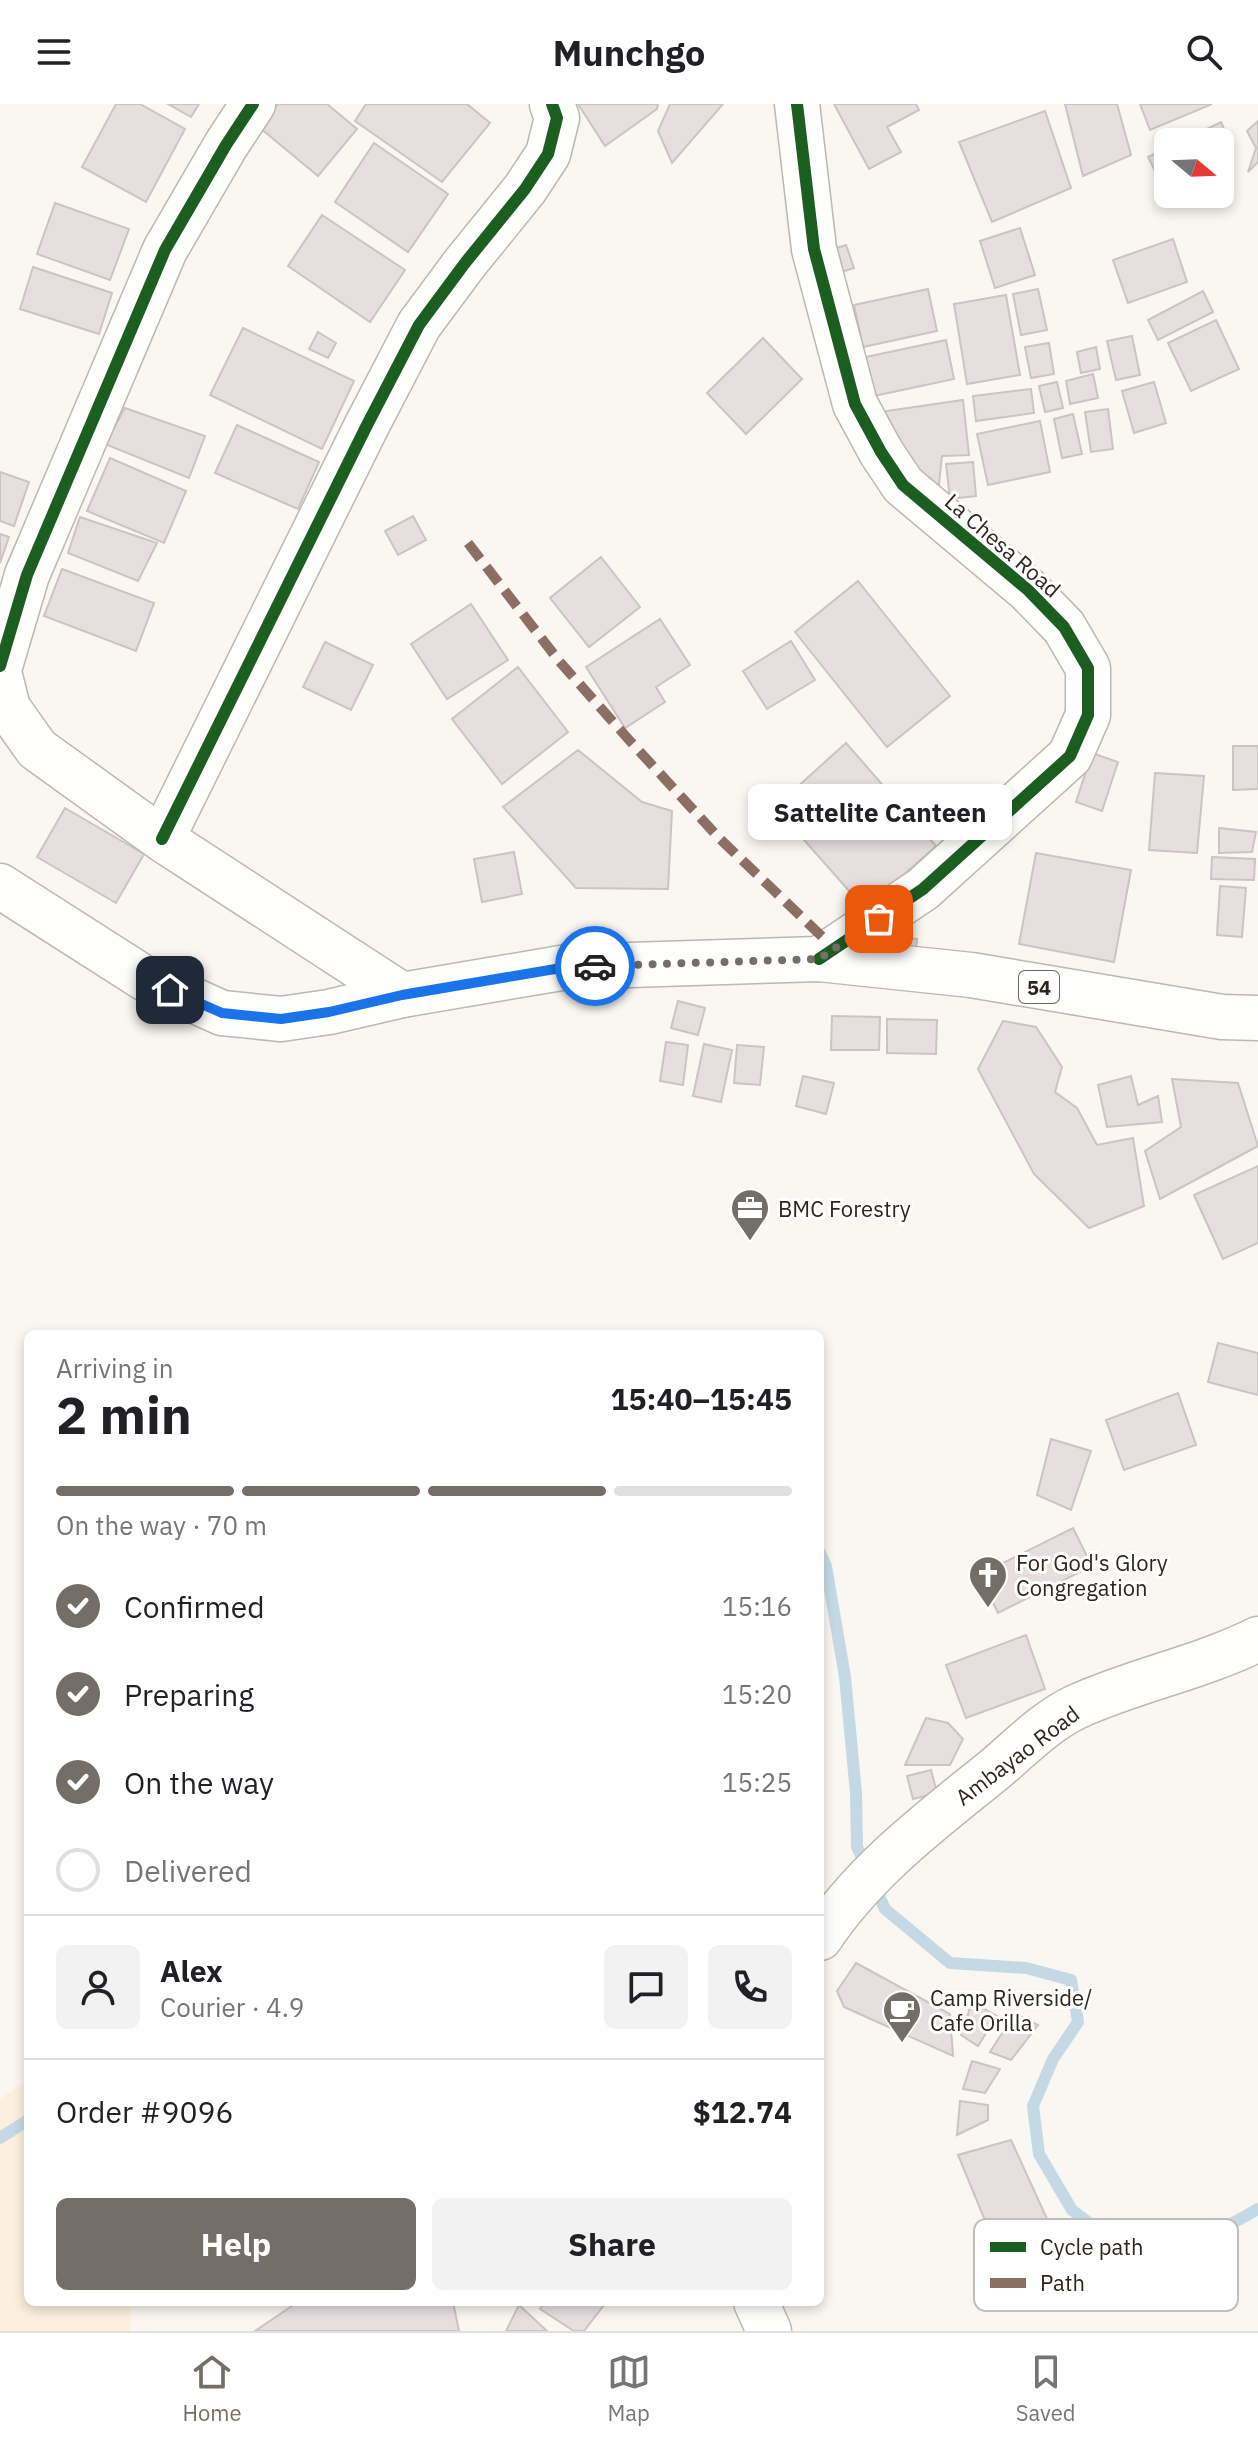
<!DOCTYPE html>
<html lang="en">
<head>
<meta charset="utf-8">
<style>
	body { margin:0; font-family:"IBM Plex Sans",sans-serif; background:#f2f2f2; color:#202124; height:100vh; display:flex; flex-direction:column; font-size:30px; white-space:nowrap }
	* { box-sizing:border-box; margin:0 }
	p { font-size:26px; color:#757577 }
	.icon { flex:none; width:44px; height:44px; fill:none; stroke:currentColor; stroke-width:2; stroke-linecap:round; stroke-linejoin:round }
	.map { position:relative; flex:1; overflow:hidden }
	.details { position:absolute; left:24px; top:1226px; width:800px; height:976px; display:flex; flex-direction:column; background:#fff; border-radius:12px; box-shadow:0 4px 12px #0003 }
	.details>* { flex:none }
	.needle { width:52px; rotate:109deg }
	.controls { position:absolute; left:1154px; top:24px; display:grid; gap:16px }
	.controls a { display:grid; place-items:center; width:80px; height:80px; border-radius:12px; background:#fff; box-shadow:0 4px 12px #0003; font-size:40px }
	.pin { position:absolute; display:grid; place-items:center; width:68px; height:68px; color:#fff; margin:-34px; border-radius:16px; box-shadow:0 4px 12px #0006 }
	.courier { position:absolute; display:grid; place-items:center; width:80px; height:80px; margin:-40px; border:6px solid #1a73e8; border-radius:50%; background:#fff; color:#222; box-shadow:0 2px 10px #0007 }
	.bubble { position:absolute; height:56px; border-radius:12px; background:#fff; box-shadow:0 4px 12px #0003; font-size:26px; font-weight:700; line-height:56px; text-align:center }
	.headline em { font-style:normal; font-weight:700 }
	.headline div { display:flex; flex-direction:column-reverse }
	.headline { display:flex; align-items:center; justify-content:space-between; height:136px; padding:0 32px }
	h1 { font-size:52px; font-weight:700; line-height:60px }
	.bar { display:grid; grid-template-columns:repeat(4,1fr); gap:12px 8px; align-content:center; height:96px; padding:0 32px }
	.bar i { height:10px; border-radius:6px; background:#e0e0e0 }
	.bar .active { background:#736f68 }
	.bar p { grid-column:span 4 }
	.line { display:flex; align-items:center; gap:20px; padding:0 32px; border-top:2px solid #e0e0e0 }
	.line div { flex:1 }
	.round { display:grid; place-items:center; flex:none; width:84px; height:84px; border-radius:12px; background:#f2f2f2 }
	ol { padding:0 32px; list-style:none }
	li { display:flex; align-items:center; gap:24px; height:88px }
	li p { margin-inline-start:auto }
	li .icon { padding:8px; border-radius:50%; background:#736f68; color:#fff; stroke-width:4 }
	li:last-child { color:#757577 }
	li i { width:44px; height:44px; border:4px solid #e0e0e0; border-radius:50% }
	.button { display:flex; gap:16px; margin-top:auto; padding:16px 32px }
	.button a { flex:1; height:92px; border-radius:12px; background:#736f68; color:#fff; font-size:32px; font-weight:700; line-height:92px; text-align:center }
	.button a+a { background:#f2f2f2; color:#202124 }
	header { display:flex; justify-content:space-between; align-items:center; height:104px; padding:0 32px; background:#fff; font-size:36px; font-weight:700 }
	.dock { display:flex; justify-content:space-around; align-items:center; height:112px; border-top:2px solid #e0e0e0; background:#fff; font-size:22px; color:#757577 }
	.dock a { display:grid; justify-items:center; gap:4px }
	.dock .active { color:#736f68 }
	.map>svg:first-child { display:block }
</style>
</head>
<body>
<header><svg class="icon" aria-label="menu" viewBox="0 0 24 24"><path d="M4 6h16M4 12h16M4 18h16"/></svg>Munchgo<svg class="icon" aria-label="search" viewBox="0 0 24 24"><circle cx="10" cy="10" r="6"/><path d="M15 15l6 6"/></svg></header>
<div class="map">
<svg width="1258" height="2227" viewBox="0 0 1258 2227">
	<rect width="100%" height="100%" fill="#faf6f2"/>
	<!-- built -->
	<path fill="#fcefde" d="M28,1976V2198H131L130,2227H0V1995Z"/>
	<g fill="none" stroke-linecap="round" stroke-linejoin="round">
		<!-- stream -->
		<path stroke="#c5d9e5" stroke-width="12" d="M820,1449L826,1462L845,1573L856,1689L857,1743L867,1764
			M874,1781L885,1805L950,1859L1026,1864L1071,1876L1078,1918L1053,1955L1033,2002L1039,2050L1072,2106L1107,2133L1149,2140L1199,2138L1258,2105
			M0,2034L28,2016"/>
	</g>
	<!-- building -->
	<path fill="#e7dee0" stroke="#cac4c4" stroke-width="2" d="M116,0H140L185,25L146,98L82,63Z
		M168,0H199L191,13Z
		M278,0H327L357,25L318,72L259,23Z
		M366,0H467L490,19L442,78L355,17Z
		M578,0H658L657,5L605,42Z
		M670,0H723L672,59L658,27Z
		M834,0H916L919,6L887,23L901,48L869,65Z
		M1065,0H1117L1131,51L1083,72Z
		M1140,0H1212L1150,26Z
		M1045,7L1071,84L992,118L959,38Z
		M1258,17V58L1248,68L1256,44L1247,27Z
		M1221,18L1232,43L1220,49V38H1180Z
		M374,39L448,90L408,148L335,98Z
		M1168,44V90H1185L1170,97L1148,53Z
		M55,99L129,125L110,176L37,150Z
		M322,111L405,166L370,218L288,162Z
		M1020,124L1035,171L995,184L980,137Z
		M1173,135L1187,178L1128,199L1113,156Z
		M846,141L854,164L828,172L821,149Z
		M33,163L112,189L99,230L20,205Z
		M928,185L937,227L863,243L854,201Z
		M1038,185L1047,226L1021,231L1013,190Z
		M1203,187L1213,208L1158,236L1148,216Z
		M1006,191L1020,271L967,280L954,200Z
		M1216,216L1239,265L1191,287L1168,239Z
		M243,224L354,277L322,345L210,291Z
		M318,228L336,239L328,254L309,245Z
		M1132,232L1140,271L1116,276L1107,237Z
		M763,234L802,275L746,330L707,289Z
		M946,236L954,275L855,296L847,257Z
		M1049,239L1054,270L1031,274L1025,243Z
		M1096,243L1100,265L1081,269L1077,248Z
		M1093,270L1098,294L1070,300L1066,277Z
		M1057,278L1063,304L1045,308L1039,282Z
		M1154,278L1166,319L1134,329L1122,287Z
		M1031,285L1034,309L976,317L973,292Z
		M963,296L969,351L942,352L939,380L924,379L880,308Z
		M125,304L205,332L189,374L105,340Z
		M1108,305L1113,345L1091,348L1085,308Z
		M1073,310L1082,350L1062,354L1054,315Z
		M1040,317L1050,368L988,381L977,330Z
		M237,321L319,358L298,405L215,369Z
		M110,354L186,387L164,439L87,407Z
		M973,358L976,392L950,395L946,360Z
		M0,368L29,378L14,422L0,417Z
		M413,412L426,436L398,451L385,427Z
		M80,413L157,439L138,477L68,449Z
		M0,430L9,433L0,459Z
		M601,453L640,503L589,543L550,494Z
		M62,465L154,499L136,547L44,512Z
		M858,477L950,592L887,643L795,528Z
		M471,500L508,556L447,595L411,540Z
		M660,515L690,561L656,583L665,598L625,624L586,563Z
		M791,537L815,576L767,605L743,567Z
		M325,538L373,561L351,606L303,583Z
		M518,563L568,628L502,680L452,615Z
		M846,639L936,742L865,805L775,703Z
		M1233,642H1258V685L1233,686Z
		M578,646L642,698L672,707L668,785L576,784L503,703Z
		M1092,649L1118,658L1102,707L1076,698Z
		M1155,669L1204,672L1197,749L1149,746Z
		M65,704L144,750L116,799L37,753Z
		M1219,724L1256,728L1252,748L1219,749Z
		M514,748L522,790L482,798L474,755Z
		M1036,749L1131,766L1114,858L1019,840Z
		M1212,753L1255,755L1254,776L1211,775Z
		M1220,782L1246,784L1242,833L1217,831Z
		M895,833L917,835L916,845L895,843Z
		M678,897L705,904L698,931L671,924Z
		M832,912L880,913L879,946H831Z
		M887,915L937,916L936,950L887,949Z
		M1003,917L1036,923L1062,963L1055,988L1077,1004L1097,1041L1133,1034L1144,1102L1089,1124L1034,1070L978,965Z
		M666,938L688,941L683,981L660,977Z
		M704,940L732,946L721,998L693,992Z
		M737,941L764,943L760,981L734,979Z
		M803,972L834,979L826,1010L796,1002Z
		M1131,972L1138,1001L1158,992L1162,1018L1107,1023L1098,981Z
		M1172,975L1238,979L1258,1042L1160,1095L1145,1047L1181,1023Z
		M1258,1062V1139L1223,1155L1194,1091Z
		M1218,1239L1258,1249V1291L1208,1278Z
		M1178,1289L1196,1341L1124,1366L1106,1316Z
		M1051,1335L1091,1347L1071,1406L1037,1391Z
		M1073,1424L1092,1462L998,1509L979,1471Z
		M1026,1531L1045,1585L966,1614L946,1561Z
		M926,1614L948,1619L963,1635L950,1661H905Z
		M931,1666L937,1689L913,1695L907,1672Z
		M856,1859L950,1910L953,1952L844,1903L837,1887Z
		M972,1898L997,1912L978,1942L961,1931Z
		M1015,1909L1038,1921L1011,1956L990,1948Z
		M972,1957L1000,1965L985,1989L963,1985Z
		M960,1997L988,2001V2016L957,2031Z
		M1011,2036L1058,2139L993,2136L958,2051Z
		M298,2198H453L459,2227H255Z
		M545,2198H599L604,2201L584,2227H574L540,2205Z
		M519,2201L547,2227H506Z"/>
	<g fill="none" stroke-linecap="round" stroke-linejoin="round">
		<defs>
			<path id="minor" d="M797,0L814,145L855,300L881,348L903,381L1028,486L1064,523L1088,564V611L1070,652L923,785L819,855
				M0,562L27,471L165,146L226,41L253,0
				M0,572L8,604L37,645L162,735L402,891
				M162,735L366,323L419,221L465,159L525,85L548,50L557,14L552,0
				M820,1834C865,1766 931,1717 994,1666C1019,1645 1046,1617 1076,1603C1135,1576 1200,1564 1258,1535
				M756,2198L769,2227"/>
			<path id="highway" d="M0,782L144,874L222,909L281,915L329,908L402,891L567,863L819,855L971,871L1222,913L1258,914"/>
		</defs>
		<!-- minor casing -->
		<use href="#minor" stroke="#bcb8b2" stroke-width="47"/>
		<!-- highway casing -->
		<use href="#highway" stroke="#bcb8b2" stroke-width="47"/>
		<!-- minor -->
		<use href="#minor" stroke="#fefefd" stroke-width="44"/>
		<!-- highway -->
		<use href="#highway" stroke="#fefefd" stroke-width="44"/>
		<!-- quiet -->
		<path stroke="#8d6e63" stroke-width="10" stroke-dasharray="20 10" stroke-linecap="butt" d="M468,439L559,557L630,637L720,735L835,845"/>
		<defs>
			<path id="cycleway" d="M797,0L814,145L855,300L881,348L903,381L1028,486L1064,523L1088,564V611L1070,652L923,785L819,855
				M0,562L27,471L165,146L226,41L253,0
				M162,735L366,323L419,221L465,159L525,85L548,50L557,14L552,0"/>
		</defs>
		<!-- cycleway casing -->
		<use href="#cycleway" stroke="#fff" stroke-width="17"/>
		<!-- cycleway -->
		<use href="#cycleway" stroke="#1b5e20" stroke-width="12"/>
	</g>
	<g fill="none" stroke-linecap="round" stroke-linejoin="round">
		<!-- done -->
		<path stroke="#736f68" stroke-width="8" stroke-dasharray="0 14.4" d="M595,862L819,855L879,815"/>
		<!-- route -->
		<path stroke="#1a73e8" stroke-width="10" d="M170,886L222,909L281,915L329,908L402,891L567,863L595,862"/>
	</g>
	<!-- icons -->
	<defs>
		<symbol id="office-pin" viewBox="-11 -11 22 30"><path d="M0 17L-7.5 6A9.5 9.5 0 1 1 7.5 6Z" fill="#736f68" stroke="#fff"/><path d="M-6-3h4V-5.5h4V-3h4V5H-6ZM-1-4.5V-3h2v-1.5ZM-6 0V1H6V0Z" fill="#fff"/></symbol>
		<symbol id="church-pin" viewBox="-11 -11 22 30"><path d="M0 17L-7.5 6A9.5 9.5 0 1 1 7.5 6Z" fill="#736f68" stroke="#fff"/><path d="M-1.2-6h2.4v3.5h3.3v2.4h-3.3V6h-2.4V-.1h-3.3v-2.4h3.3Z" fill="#fff"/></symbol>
		<symbol id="cafe-pin" viewBox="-11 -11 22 30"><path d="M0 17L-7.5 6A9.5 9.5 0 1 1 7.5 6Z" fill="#736f68" stroke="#fff"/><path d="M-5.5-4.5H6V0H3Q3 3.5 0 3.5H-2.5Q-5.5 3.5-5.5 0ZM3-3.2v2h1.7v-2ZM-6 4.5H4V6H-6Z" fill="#fff"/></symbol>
	</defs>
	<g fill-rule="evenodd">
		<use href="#office-pin" x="728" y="1082" width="44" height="60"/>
		<use href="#church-pin" x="966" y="1449" width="44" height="60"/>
		<use href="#cafe-pin" x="880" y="1884" width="44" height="60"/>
	</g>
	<g text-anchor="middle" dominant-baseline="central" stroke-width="6" stroke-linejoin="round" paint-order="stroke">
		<!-- shield labels -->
		<rect fill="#fff" stroke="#6b6762" stroke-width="2" x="1019" y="867" width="40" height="32" rx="6"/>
		<g font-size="20" font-weight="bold" fill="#2b261e">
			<text x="1039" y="883">54</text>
		</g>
		<!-- street labels -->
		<g font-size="22" fill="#2b261e" stroke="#fff">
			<text transform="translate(1003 441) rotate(41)">La Chesa Road</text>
			<text transform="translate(1017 1651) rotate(-37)">Ambayao Road</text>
		</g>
		<!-- poi labels -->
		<g font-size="22" fill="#2b261e" stroke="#fff" text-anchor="start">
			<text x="778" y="1104">BMC Forestry</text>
			<text x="1016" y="1458">For God's Glory<tspan x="1016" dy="25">Congregation</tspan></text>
			<text x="930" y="1893">Camp Riverside/<tspan x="930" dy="25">Cafe Orilla</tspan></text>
		</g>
	</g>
	<!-- legend -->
	<rect x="974" y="2115" width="264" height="92" rx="12" fill="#fff" stroke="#bfbebc" stroke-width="2"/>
	<rect x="990" y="2138" width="36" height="10" fill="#1b5e20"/>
	<rect x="990" y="2174" width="36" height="10" fill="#8d6e63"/>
	<g font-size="22" fill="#2b261e">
		<text x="1040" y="2151">Cycle path</text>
		<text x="1040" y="2187">Path</text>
	</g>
</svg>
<div class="controls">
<a><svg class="needle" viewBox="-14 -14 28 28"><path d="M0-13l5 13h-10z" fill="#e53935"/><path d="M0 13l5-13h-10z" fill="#757577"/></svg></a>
</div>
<div class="pin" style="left:879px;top:815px;background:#ea580c"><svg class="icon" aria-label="bag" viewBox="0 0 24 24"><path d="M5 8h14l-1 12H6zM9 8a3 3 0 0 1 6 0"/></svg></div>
<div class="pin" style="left:170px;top:886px;background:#1f2937"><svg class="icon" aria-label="home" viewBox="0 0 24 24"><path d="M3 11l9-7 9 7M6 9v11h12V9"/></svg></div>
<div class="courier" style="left:595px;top:862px"><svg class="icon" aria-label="car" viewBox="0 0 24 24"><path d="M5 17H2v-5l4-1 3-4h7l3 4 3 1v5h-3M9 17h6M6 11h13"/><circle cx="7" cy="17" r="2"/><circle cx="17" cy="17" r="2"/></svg></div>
<div class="bubble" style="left:748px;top:680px;width:264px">Sattelite Canteen</div>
<section class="details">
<div class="headline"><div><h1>2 min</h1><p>Arriving in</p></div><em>15:40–15:45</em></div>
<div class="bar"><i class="active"></i><i class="active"></i><i class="active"></i><i></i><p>On the way · 70 m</p></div>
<ol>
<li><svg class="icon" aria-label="check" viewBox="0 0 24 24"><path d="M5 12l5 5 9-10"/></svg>Confirmed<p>15:16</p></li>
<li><svg class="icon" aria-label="check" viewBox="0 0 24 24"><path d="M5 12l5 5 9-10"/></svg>Preparing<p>15:20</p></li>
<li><svg class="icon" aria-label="check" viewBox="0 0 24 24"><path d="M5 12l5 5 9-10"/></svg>On the way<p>15:25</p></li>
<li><i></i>Delivered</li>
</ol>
<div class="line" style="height:144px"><a class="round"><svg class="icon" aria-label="person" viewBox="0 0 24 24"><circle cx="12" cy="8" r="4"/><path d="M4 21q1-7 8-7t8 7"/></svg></a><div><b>Alex</b><p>Courier · 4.9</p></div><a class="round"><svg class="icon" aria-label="chat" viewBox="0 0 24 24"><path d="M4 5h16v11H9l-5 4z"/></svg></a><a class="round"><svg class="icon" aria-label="phone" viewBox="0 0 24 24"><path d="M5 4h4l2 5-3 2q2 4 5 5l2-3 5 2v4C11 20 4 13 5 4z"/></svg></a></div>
<div class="line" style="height:104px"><div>Order #9096</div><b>$12.74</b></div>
<div class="button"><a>Help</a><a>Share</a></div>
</section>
</div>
<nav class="dock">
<a class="active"><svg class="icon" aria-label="home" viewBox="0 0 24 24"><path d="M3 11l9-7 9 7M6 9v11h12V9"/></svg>Home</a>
<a><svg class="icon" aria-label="map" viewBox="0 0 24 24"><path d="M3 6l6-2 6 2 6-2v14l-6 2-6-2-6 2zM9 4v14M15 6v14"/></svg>Map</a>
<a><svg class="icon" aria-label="saved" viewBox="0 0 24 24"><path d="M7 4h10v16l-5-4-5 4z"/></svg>Saved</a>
</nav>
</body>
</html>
